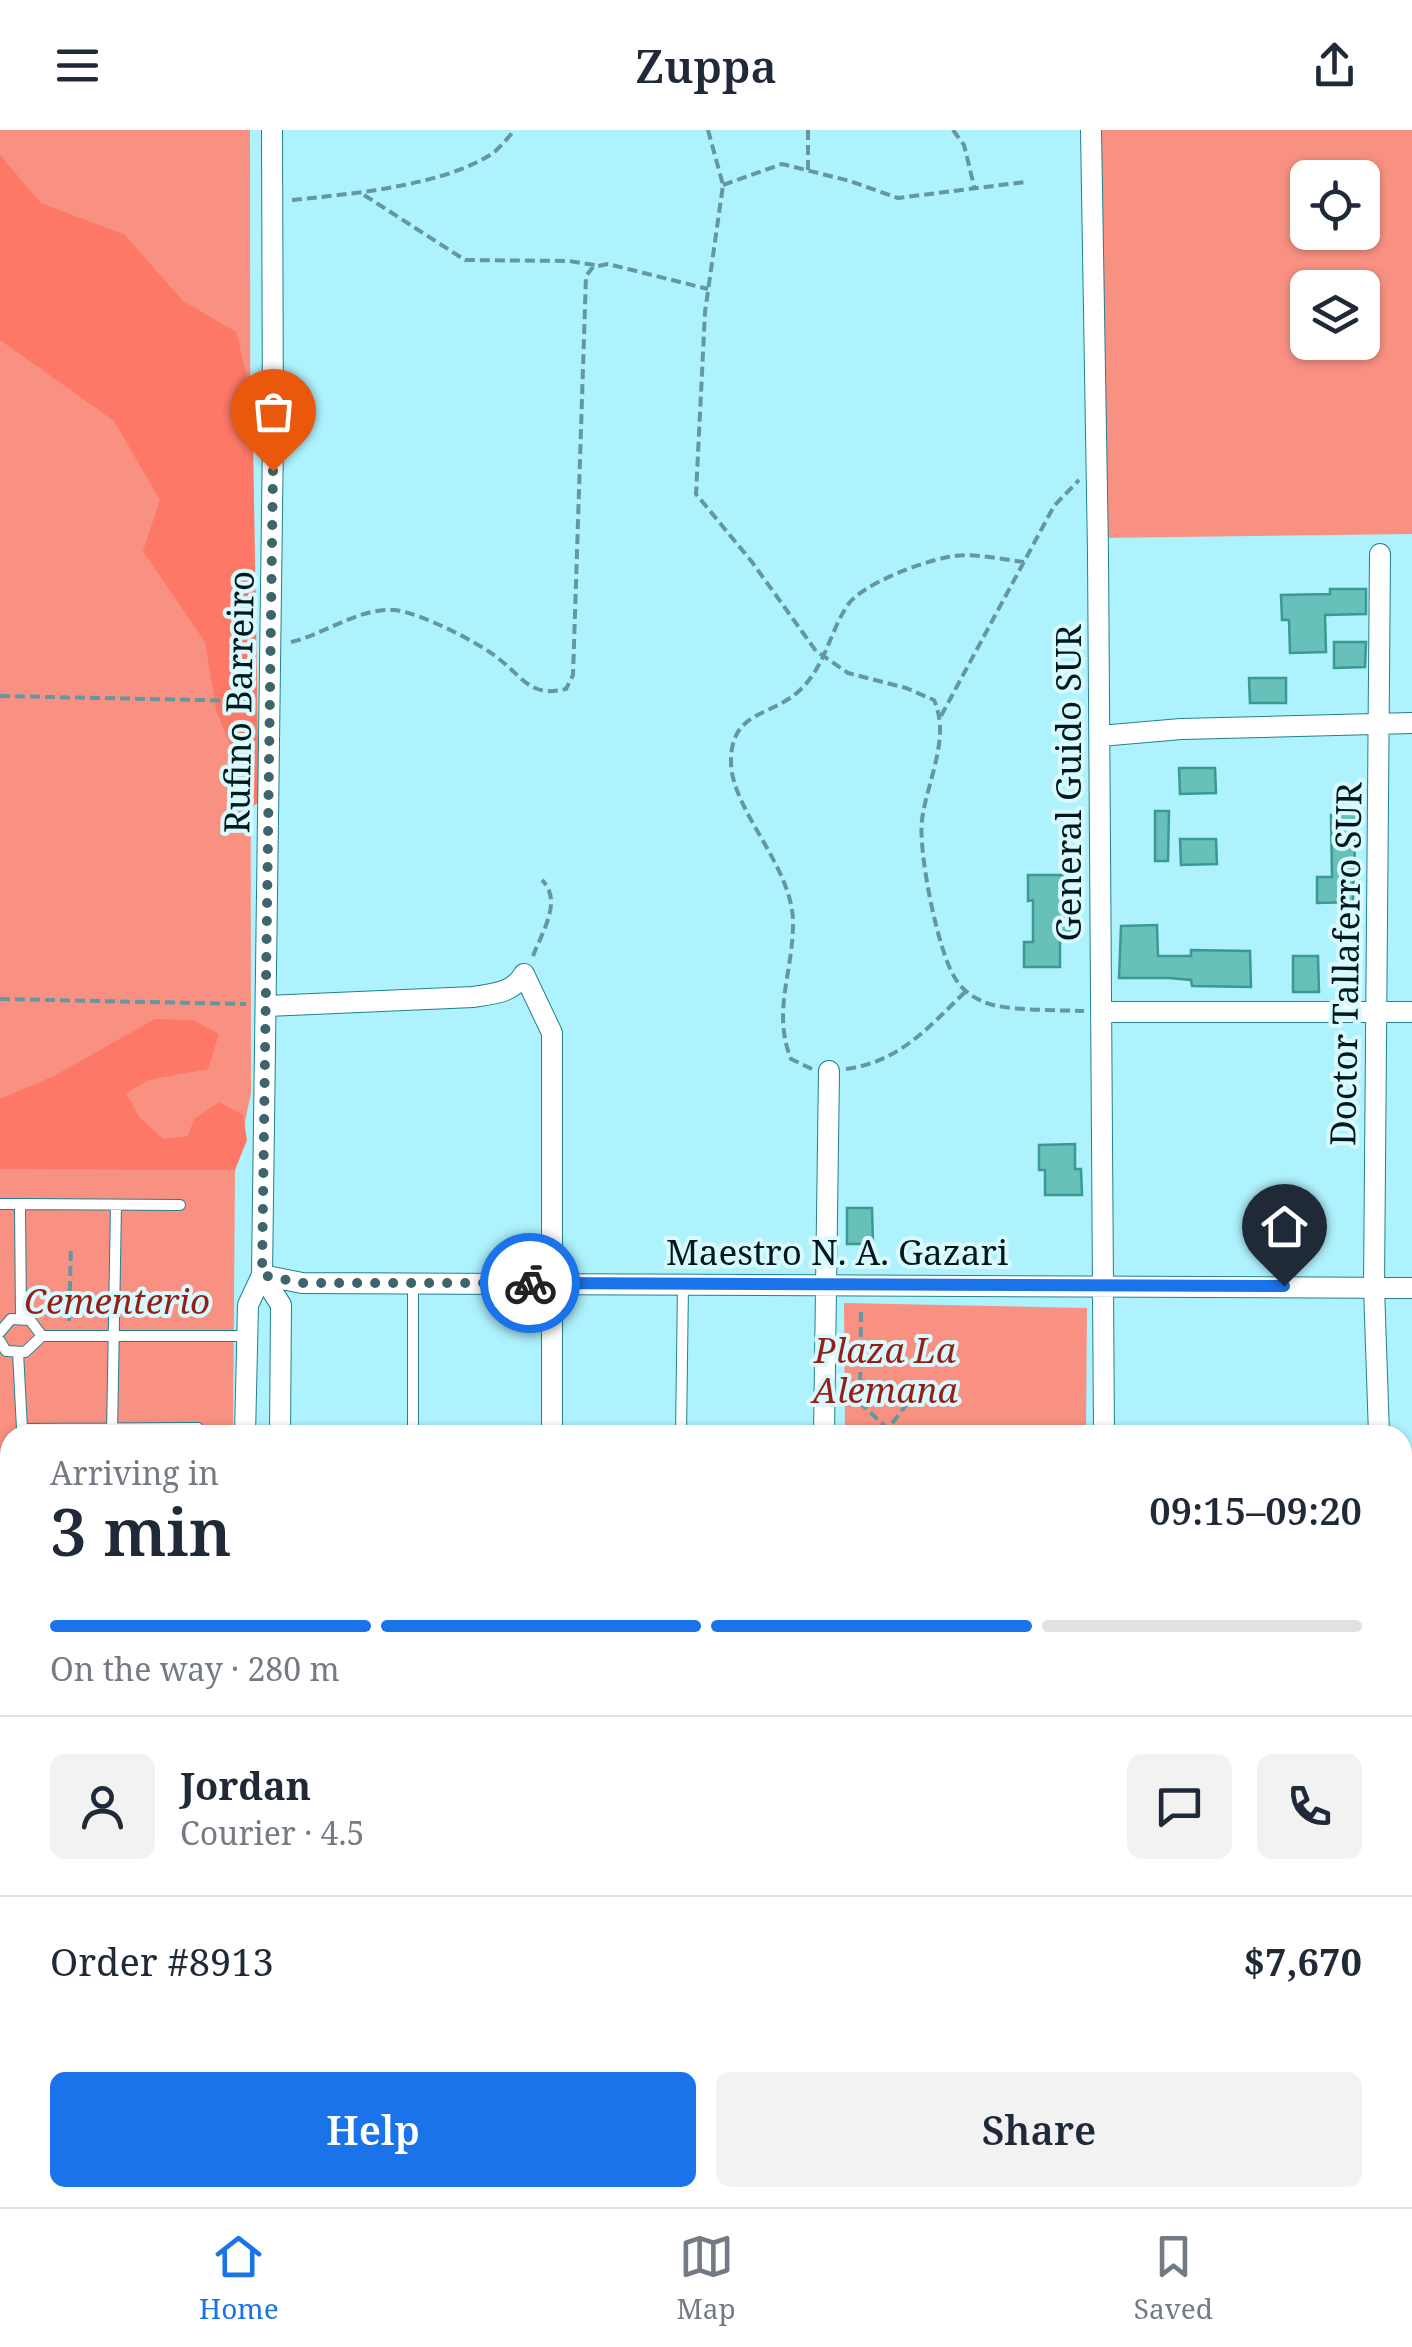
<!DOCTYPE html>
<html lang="en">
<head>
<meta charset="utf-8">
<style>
	body { margin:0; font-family:"Noto Serif",serif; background:#f2f2f3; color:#1f2937; height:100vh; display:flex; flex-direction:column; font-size:38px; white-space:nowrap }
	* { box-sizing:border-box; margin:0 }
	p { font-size:32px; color:#747a83 }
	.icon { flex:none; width:55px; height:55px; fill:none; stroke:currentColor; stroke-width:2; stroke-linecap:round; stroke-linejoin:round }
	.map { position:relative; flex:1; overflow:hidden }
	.sheet { position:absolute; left:0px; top:1295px; width:1412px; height:782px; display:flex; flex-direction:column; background:#fff; border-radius:30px 30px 0 0; box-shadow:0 2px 8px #0004 }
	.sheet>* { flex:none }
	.buttons { position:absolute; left:1290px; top:30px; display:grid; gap:20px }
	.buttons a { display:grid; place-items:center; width:90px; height:90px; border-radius:15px; background:#fff; box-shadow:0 2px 8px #0004; font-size:50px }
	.pin { position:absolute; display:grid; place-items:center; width:85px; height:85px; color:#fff; margin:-102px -42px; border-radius:50% 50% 50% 0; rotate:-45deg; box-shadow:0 0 10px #0007 }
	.pin .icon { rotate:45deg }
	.courier { position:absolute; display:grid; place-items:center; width:100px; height:100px; margin:-50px; border:8px solid #1a73e8; border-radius:50%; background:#fff; color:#222; box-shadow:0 2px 12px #0007 }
	.overview em { font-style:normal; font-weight:600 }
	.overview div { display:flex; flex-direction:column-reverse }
	.overview { display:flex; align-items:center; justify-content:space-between; height:170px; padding:0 50px }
	h1 { font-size:65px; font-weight:600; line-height:75px }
	.bar { display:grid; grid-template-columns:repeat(4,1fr); gap:15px 10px; align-content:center; height:120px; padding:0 50px }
	.bar i { height:12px; border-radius:8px; background:#e0e1e3 }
	.bar .active { background:#1a73e8 }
	.bar p { grid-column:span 4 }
	.line { display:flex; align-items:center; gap:25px; padding:0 50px; border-top:2px solid #e0e1e3 }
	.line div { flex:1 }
	.round { display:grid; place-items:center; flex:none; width:105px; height:105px; border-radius:15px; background:#f2f2f3 }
	.action { display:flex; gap:20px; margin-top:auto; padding:20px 50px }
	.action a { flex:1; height:115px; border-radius:15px; background:#1a73e8; color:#fff; font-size:40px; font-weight:600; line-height:115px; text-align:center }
	.action a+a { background:#f2f2f3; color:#1f2937 }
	header { display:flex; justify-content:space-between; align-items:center; height:130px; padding:0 50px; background:#fff; font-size:45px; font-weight:600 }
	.dock { display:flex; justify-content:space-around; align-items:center; height:140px; border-top:2px solid #e0e1e3; background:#fff; font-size:28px; color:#747a83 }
	.dock a { display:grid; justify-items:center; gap:5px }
	.dock .active { color:#1a73e8 }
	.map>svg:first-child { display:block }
</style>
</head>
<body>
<header><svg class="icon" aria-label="menu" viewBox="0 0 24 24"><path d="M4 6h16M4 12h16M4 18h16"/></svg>Zuppa<svg class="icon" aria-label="share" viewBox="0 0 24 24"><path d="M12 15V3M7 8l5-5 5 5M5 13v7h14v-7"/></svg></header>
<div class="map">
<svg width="1412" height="2077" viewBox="0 0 1412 2077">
	<rect width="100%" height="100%" fill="#aef2fd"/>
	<!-- green -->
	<path fill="#f89182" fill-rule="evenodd" d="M0,0H250L251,963L235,1040L233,1305H10V2068H227V2077H0Z
		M1091,0H1412V404L1098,408ZM1308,48H1362V102H1308ZM1308,158H1362V212H1308Z
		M844,1173L1087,1178L1086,1305H845Z
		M850,2068H972V2077H850Z"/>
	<!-- forest -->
	<path fill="#fd7867" d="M0,25L41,73L125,105L183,171L236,202L247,246L253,308L259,672L250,678L246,654L216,580L205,512L143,421L160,370L114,291L0,210Z
		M155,889L193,890L219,904L208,939L149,950L126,963L140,988L163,1009L188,1006L194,989L219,972L243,985L247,1010L235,1040L0,1039V969L54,946Z
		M288,2068H525V2077H288Z"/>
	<!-- building -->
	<path fill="#67c0b9" stroke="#3c9892" stroke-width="2.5" d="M1330,459H1366V484L1325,485L1326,522L1290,523L1289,490H1282L1281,465L1330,464Z
		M1334,512H1366L1365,537L1334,538Z
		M1249,548H1286V573H1250Z
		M1179,638H1215L1216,663L1180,664Z
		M1155,681H1169L1168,731H1155Z
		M1356,684L1353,772L1317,773V747H1332L1331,685Z
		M1180,709H1216L1217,734L1181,735Z
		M1028,745H1064L1065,777H1069L1070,802H1060V837H1024V812H1033V770L1028,771Z
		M1157,795L1158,826H1191V820L1250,821L1251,857L1192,856L1191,850L1169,848H1119L1121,796Z
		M1293,826H1318L1319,862H1293Z
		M1075,1014V1039H1081L1082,1065H1045V1040H1039V1015Z
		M847,1078H872L873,1114H847Z"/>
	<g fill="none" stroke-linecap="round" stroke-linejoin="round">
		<defs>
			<path id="service" d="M0,1074H20
				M413,1152V1305
				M21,1189L20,1074L180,1075
				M0,1202L11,1189L30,1190L42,1206H247
				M0,1211L6,1221L25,1222L42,1206
				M18,1222L22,1299L198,1298
				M112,1304L116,1075
				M681,1305L683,1154
				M0,1517H10
				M0,1680H10
				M0,1835H8"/>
			<path id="minor" d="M1091,0L1098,423L1104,1305
				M1100,606L1181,599L1412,593
				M267,876L473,867C493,864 513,863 524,844L552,903V1305
				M1102,882H1412
				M262,1145L302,1153L1412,1158
				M262,1145L281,1175L280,1305
				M245,1305L248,1175L262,1145L273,307L272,0
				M824,1305L829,941
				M1379,1305L1374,1157L1380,424
				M1402,1439H1412
				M1402,1711H1412
				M1402,1989H1412
				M241,2068V2077
				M275,2068V2077
				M551,2068V2077
				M826,2068V2077
				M1104,2068V2077
				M1380,2068V2077"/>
		</defs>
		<!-- service casing -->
		<use href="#service" stroke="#22818f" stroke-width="12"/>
		<!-- minor casing -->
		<use href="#minor" stroke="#22818f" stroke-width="22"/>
		<!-- path -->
		<path stroke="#6597a0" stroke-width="4" stroke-dasharray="10 5" stroke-linecap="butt" d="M708,0L723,55L705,182L696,364L752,432L816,521L848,543L906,558L934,570C951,608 927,651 922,690C918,722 938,822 955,848C962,860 972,867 984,872C1003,881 1060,880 1084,881
			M953,0L964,15L975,60
			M808,40V0
			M723,55L782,34L850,51L898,68L1025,52
			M364,65L465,130L569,131L595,135
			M292,70C350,64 444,56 493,23C501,17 508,7 515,0
			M291,512C325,504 358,478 394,480C419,482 480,513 499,529C511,538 522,552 535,558C546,563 555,561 566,559L573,545L586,146L593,137L608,134L708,159
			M0,566L251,571
			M941,586L1054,376L1079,350
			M533,826C542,802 563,771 542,750
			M0,869L246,874
			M812,939L791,929C772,882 793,842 793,794C794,738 732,681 731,633C730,580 771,587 799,561C825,537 829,504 847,476C861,454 922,432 948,427C972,422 999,429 1024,432
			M846,939C899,932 928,898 965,862
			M861,1182L860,1273L887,1298
			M69,1191L71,1116
			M883,1305L910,1270
			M0,1326H10
			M0,1353H10
			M0,1384H10"/>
		<!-- service -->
		<use href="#service" stroke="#fff" stroke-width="10"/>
		<!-- minor -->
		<use href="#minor" stroke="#fff" stroke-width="20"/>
	</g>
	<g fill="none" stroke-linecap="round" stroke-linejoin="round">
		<!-- done -->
		<path stroke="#3d656b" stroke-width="10" stroke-dasharray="0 18" d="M273,341L262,1145L302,1153H530"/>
		<!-- route -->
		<path stroke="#1a73e8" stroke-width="12" d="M530,1153L1284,1156"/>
	</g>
	<g text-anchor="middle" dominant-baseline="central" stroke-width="8" stroke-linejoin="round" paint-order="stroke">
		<!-- street labels -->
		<g font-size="35" fill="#00191d" stroke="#d8f9fe">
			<text transform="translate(238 572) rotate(-89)">Rufino Barreiro</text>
			<text transform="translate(1067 653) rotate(-90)">General Guido SUR</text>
			<text transform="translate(1345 834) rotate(-89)">Doctor Tallaferro SUR</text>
			<text x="837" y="1121">Maestro N. A. Gazari</text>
		</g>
		<!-- park labels -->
		<g font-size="35" font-style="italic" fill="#961e15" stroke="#d8f9fe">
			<text x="117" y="1170">Cementerio</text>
			<text x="885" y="1219">Plaza La<tspan x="885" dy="40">Alemana</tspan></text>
		</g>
	</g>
</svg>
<div class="buttons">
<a><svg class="icon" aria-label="locate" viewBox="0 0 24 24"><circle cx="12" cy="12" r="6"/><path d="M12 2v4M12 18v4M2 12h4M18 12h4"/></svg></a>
<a><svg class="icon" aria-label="layers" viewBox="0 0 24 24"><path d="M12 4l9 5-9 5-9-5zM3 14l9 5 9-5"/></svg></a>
</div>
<div class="pin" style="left:273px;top:341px;background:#ea580c"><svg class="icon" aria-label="bag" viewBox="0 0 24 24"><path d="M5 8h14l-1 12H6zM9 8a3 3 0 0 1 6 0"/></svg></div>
<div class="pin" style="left:1284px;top:1156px;background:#1f2937"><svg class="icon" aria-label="home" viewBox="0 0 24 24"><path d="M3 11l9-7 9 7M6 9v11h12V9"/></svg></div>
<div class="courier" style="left:530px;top:1153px"><svg class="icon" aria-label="bike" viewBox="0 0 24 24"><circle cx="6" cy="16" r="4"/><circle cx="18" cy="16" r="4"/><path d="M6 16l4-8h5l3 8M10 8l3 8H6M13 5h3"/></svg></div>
<section class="sheet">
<div class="overview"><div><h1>3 min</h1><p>Arriving in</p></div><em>09:15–09:20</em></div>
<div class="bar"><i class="active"></i><i class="active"></i><i class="active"></i><i></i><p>On the way · 280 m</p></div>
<div class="line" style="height:180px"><a class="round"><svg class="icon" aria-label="person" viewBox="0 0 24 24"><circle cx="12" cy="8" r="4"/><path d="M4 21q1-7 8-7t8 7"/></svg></a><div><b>Jordan</b><p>Courier · 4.5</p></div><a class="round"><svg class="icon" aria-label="chat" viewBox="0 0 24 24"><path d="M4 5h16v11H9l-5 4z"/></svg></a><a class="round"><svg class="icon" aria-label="phone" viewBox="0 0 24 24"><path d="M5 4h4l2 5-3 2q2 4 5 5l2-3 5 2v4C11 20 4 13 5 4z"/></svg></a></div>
<div class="line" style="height:130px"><div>Order #8913</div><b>$7,670</b></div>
<div class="action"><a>Help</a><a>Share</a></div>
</section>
</div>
<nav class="dock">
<a class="active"><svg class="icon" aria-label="home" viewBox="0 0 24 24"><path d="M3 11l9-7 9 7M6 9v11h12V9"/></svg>Home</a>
<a><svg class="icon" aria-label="map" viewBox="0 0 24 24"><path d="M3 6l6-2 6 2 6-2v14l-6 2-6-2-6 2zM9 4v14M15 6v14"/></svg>Map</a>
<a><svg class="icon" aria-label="saved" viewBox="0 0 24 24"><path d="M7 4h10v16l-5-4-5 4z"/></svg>Saved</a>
</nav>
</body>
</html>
